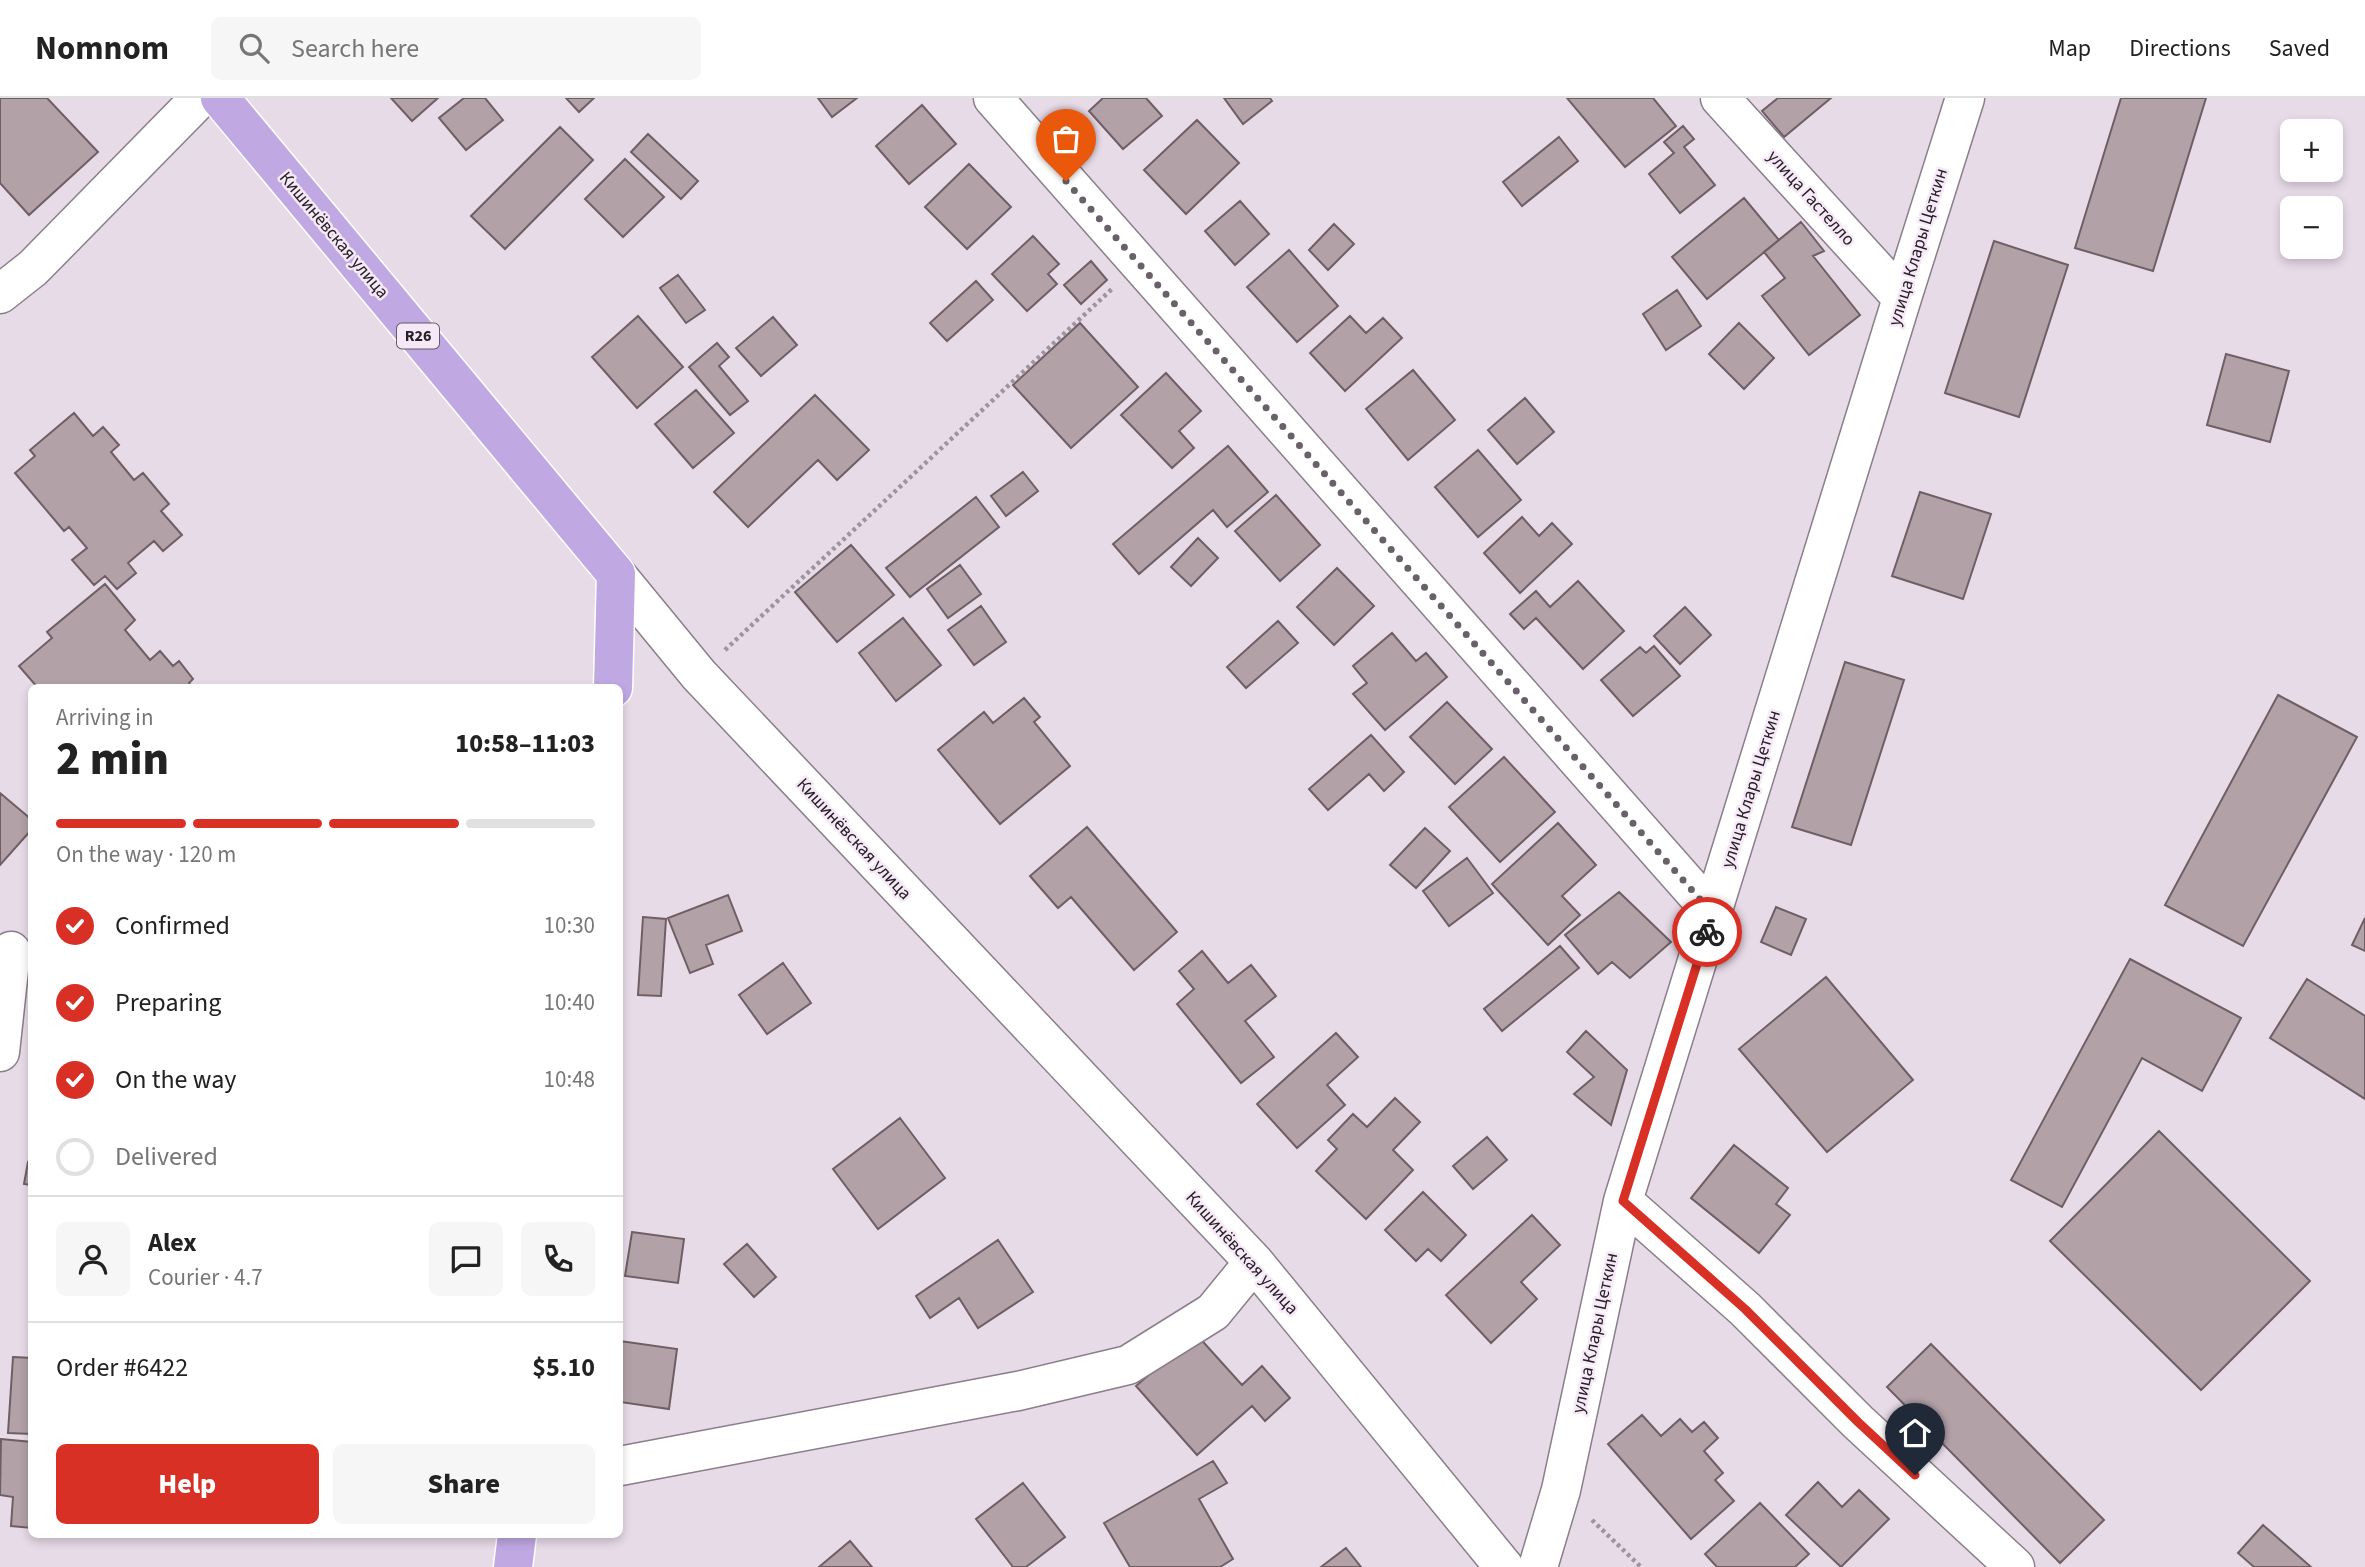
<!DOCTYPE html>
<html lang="en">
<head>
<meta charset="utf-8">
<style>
	body { margin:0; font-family:"Source Sans 3",sans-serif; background:#f6f6f6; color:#222; height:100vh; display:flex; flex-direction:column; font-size:26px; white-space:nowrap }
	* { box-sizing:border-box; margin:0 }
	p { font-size:23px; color:#767676 }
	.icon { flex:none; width:38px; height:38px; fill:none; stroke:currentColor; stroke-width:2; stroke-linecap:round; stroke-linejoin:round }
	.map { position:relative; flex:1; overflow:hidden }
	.panel { position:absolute; left:28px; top:586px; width:595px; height:854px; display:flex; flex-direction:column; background:#fff; border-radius:10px; box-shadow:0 4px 10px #0003 }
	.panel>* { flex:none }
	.buttons { position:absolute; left:2280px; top:21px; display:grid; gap:14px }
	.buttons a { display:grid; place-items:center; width:63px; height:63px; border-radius:10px; background:#fff; box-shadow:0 4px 10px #0003; font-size:35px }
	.pin { position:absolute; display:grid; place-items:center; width:60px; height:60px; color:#fff; margin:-72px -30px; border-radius:50% 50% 50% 0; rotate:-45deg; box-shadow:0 0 7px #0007 }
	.pin .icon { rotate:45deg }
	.courier { position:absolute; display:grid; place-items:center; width:70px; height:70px; margin:-35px; border:5px solid #d93025; border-radius:50%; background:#fff; color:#222; box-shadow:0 2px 9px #0007 }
	.summary em { font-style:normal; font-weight:800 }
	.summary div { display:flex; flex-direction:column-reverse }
	.summary { display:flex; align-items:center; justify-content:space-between; height:119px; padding:0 28px }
	h1 { font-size:46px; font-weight:800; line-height:52px }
	.bar { display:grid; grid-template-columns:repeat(4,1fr); gap:10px 7px; align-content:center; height:84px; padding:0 28px }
	.bar i { height:9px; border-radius:5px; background:#e0e0e0 }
	.bar .current { background:#d93025 }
	.bar p { grid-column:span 4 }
	.line { display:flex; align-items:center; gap:18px; padding:0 28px; border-top:2px solid #e0e0e0 }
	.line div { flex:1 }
	.round { display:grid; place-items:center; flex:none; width:74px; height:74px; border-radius:10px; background:#f6f6f6 }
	ol { padding:0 28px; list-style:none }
	li { display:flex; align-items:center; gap:21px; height:77px }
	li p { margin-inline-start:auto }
	li .icon { padding:7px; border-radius:50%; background:#d93025; color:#fff; stroke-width:4 }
	li:last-child { color:#767676 }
	li i { width:38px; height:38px; border:4px solid #e0e0e0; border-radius:50% }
	.cta { display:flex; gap:14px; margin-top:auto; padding:14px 28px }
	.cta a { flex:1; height:80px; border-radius:10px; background:#d93025; color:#fff; font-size:28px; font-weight:800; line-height:80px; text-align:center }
	.cta a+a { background:#f6f6f6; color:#222 }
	header { display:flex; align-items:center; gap:42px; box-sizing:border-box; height:98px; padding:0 35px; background:#fff; border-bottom:2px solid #e0e0e0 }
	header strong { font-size:33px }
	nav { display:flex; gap:38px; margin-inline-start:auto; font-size:24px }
	.search { width:490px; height:63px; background:#f6f6f6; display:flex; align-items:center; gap:18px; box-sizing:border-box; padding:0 24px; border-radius:10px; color:#767676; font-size:26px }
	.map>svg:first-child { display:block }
</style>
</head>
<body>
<header>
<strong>Nomnom</strong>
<div class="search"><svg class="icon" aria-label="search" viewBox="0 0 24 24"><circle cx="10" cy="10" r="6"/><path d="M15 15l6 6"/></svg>Search here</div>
<nav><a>Map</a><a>Directions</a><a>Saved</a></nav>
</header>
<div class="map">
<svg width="2365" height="1469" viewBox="0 0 2365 1469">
	<rect width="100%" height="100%" fill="#e8dbe8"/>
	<!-- building -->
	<path fill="#b3a1a8" stroke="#6f5f65" stroke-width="2" d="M0,0H47L98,54L29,117L0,85Z
		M391,0H438L412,23Z
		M464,0H485L503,22L466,52L439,20Z
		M566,0H594L579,14Z
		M818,0H857L832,19Z
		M1103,0H1146L1162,18L1123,51L1089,13Z
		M1224,0H1270L1272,3L1243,26Z
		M1567,0H1653L1676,28L1625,69Z
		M1778,0H1831L1784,39L1762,13Z
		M2121,0H2206L2153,173L2075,150Z
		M922,7L956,46L909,86L876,48Z
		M1197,22L1239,65L1186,116L1144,72Z
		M1683,28L1694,41L1684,49L1715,87L1680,115L1649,76L1674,55L1664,44Z
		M560,29L593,62L505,151L471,118Z
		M648,36L698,83L681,101L631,54Z
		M1559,39L1578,63L1522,108L1503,84Z
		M625,61L664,99L623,139L585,101Z
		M969,66L1011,109L967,151L925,109Z
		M1744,100L1779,142L1707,201L1672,159Z
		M1240,103L1269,136L1235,167L1205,133Z
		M1801,124L1824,153L1813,158L1860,217L1809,257L1762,198L1785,180L1764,154Z
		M1334,126L1354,146L1328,172L1309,152Z
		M1033,138L1059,166L1048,176L1057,186L1027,213L992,176Z
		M1994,143L2068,167L2019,319L1945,295Z
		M1289,152L1338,208L1297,244L1247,189Z
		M1091,163L1107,182L1081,206L1064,187Z
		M678,177L705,212L686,225L660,190Z
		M976,183L993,202L947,243L930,225Z
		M1677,192L1701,228L1666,252L1643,216Z
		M638,218L683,269L637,310L592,259Z
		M1350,218L1366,235L1383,220L1402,240L1345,293L1310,255Z
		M773,219L797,247L761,278L736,250Z
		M1080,225L1138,289L1071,350L1013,287Z
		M1739,225L1774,260L1744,291L1709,256Z
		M717,245L729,259L719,268L748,303L730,317L689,269Z
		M2226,256L2289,273L2270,344L2207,327Z
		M1413,272L1455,322L1408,362L1366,311Z
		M1166,275L1201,313L1179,333L1194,350L1172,370L1121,317Z
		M696,292L734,335L693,370L655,326Z
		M815,297L869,352L837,382L818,362L748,429L714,394Z
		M1525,300L1554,334L1517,366L1488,332Z
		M74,315L93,338L103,329L119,347L111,354L134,382L143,375L169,406L161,413L182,437L163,453L154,443L128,465L136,475L117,491L105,478L94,487L72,462L87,450L69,429L64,433L15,375L35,358L30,352Z
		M1228,348L1268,394L1227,429L1213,412L1139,476L1113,446Z
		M1478,352L1521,402L1478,439L1435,389Z
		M1023,374L1038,393L1006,418L991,398Z
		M1920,394L1991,416L1963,501L1892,478Z
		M1276,397L1320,447L1280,483L1235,433Z
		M976,399L999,429L910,499L886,470Z
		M1522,419L1539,438L1552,425L1572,446L1520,495L1484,455Z
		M1198,440L1218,460L1191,488L1171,469Z
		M851,447L894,497L837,544L795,494Z
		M960,467L981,496L948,520L927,491Z
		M1337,470L1374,508L1334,547L1297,509Z
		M1578,483L1624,533L1583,571L1536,520L1524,531L1510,516L1536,493L1550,509Z
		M105,486L135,522L125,532L150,562L160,553L173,568L179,563L193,581L189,585L193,590H65L62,587L59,590H38L19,568L52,540L47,534Z
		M981,508L1006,544L974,567L948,532Z
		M1685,509L1711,537L1680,566L1654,538Z
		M903,520L941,567L896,603L859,555Z
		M1278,523L1298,545L1246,590L1227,569Z
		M1392,535L1416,563L1426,555L1447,579L1385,632L1353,596L1367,585L1353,568Z
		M1654,548L1680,578L1633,618L1601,582L1640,549L1646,555Z
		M1845,564L1904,582L1851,747L1792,729Z
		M2278,597L2357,639L2243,848L2165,807Z
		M1024,600L1040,619L1034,624L1070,668L1000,726L938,652L984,614L993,625Z
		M1447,604L1492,651L1455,686L1410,639Z
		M1371,637L1404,674L1384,693L1369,676L1328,712L1309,691Z
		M1504,659L1555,714L1500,764L1449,709Z
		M0,695L32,722V731L0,767Z
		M1558,725L1596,767L1562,798L1580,817L1548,847L1492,786Z
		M1087,729L1177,834L1134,872L1071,799L1058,810L1030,778Z
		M1425,730L1450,753L1416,790L1390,767Z
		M1467,760L1493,795L1449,828L1423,793Z
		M1619,794L1671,844L1630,880L1612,864L1598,876L1565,837Z
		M728,797L742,833L706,847L713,866L690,875L668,820Z
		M1776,809L1806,821L1791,857L1761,844Z
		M643,819L666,821L661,898L638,897Z
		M2365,820V853L2352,847Z
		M1560,848L1579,870L1502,933L1484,911Z
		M1202,853L1228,885L1251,867L1276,898L1245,923L1274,959L1241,985L1177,906L1194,891L1179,873Z
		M2130,861L2241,920L2202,993L2142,960L2062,1109L2011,1082Z
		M783,865L811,905L767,936L739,897Z
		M1826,879L1913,982L1827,1054L1739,951Z
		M2307,881L2365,918V1001L2270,940Z
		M1586,933L1627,972L1611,1027L1574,996L1594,979L1567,954Z
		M1336,935L1358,959L1327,987L1345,1007L1297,1050L1257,1006Z
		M1395,1000L1420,1024L1393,1052L1413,1072L1366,1121L1316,1073L1337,1051L1328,1042L1353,1016L1367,1029Z
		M900,1020L945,1080L878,1131L833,1071Z
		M2159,1033L2310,1183L2201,1292L2050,1143Z
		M1487,1039L1507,1062L1473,1091L1453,1068Z
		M1734,1047L1788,1090L1776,1106L1790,1117L1759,1155L1691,1100Z
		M28,1064L32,1065V1087L24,1086Z
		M1423,1094L1466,1137L1441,1163L1428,1151L1416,1163L1385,1132Z
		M1532,1117L1560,1147L1521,1184L1537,1201L1491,1245L1446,1197Z
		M632,1134L684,1141L678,1185L625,1178Z
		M998,1142L1033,1194L978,1230L959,1200L930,1220L916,1198Z
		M747,1146L776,1179L754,1199L724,1166Z
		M1196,1236L1242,1287L1262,1268L1290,1300L1265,1323L1252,1308L1197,1357L1136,1288Z
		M620,1243L677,1251L669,1311L620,1304Z
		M1931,1246L2104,1422L2060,1465L1887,1289Z
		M13,1259L32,1260V1336L8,1335Z
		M1642,1317L1661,1338L1680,1321L1692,1334L1704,1324L1718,1340L1704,1353L1723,1375L1715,1382L1734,1403L1691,1441L1608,1346Z
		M1,1341L32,1344V1430L11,1428L13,1399L0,1397Z
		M1213,1363L1227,1385L1199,1401L1233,1461L1220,1469H1130L1104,1425Z
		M1818,1384L1842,1409L1859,1392L1889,1421L1841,1469L1786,1417Z
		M1023,1385L1065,1439L1026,1469H1013L976,1421Z
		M1760,1405L1809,1456L1795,1469H1717L1705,1456Z
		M2263,1427L2311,1469H2254L2238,1455Z
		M850,1443L872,1469H819Z
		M1346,1450L1361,1469H1321Z"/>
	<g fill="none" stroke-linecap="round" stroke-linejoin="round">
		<defs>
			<path id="minor" d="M993,0L1713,815
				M1720,0L1902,200
				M0,196L33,170L200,0
				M616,476L699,577L1254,1164L1504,1469
				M0,954L11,853
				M1623,1103L1745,1211L1858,1324L2015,1469
				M620,1368L1018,1293L1128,1267L1213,1214L1254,1164
				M1538,1469L1561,1392L1623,1103L1902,200L1965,0"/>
			<path id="major" d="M220,0L616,476L613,590
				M513,1469L517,1437"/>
		</defs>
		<!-- minor casing -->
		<use href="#minor" stroke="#8a7e8a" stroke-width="41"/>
		<!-- major casing -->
		<use href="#major" stroke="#fff" stroke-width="41"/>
		<!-- path -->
		<path stroke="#9d949d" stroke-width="4.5" stroke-dasharray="3.5 3.5" stroke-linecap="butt" d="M725,552L1113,190
			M1592,1422L1641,1469"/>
		<!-- minor -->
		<use href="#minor" stroke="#fff" stroke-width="38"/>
		<!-- major -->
		<use href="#major" stroke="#c0a9e3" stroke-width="38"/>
	</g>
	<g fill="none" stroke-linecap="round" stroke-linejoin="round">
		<!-- done -->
		<path stroke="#696169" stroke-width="7" stroke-dasharray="0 12.6" d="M1066,83L1713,816L1707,834"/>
		<!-- route -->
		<path stroke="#d93025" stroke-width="9" d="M1707,834L1623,1103L1745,1211L1858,1324L1915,1377"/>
	</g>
	<g text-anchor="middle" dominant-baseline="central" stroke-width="5" stroke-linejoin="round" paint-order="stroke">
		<!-- shield labels -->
		<rect fill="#f6e8f6" stroke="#635c63" stroke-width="2" x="397" y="225.5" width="42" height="25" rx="5"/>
		<g font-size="16" font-weight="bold" fill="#242024">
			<text x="418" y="238">R26</text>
		</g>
		<!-- street labels -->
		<g font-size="18" fill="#242024" stroke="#f6e8f6">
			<text transform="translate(1811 100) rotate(48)">улица Гастелло</text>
			<text transform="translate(334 137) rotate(50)">Кишинёвская улица</text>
			<text transform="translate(1918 149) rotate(-73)">улица Клары Цеткин</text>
			<text transform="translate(1751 691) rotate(-73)">улица Клары Цеткин</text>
			<text transform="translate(854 741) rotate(47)">Кишинёвская улица</text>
			<text transform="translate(1242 1155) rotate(48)">Кишинёвская улица</text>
			<text transform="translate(1595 1235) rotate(-78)">улица Клары Цеткин</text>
		</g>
	</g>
</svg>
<div class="buttons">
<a>+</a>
<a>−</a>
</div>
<div class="pin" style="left:1066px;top:83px;background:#ea580c"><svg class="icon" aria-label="bag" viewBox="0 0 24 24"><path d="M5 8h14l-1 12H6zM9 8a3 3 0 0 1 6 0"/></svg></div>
<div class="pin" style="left:1915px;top:1377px;background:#1f2937"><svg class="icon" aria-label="home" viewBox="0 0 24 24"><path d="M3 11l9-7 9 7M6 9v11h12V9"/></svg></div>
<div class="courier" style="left:1707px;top:834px"><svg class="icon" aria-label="bike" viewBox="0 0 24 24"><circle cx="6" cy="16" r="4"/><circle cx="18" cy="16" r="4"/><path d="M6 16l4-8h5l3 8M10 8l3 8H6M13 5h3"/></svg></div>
<section class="panel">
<div class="summary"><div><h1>2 min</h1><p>Arriving in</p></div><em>10:58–11:03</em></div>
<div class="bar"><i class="current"></i><i class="current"></i><i class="current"></i><i></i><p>On the way · 120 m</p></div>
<ol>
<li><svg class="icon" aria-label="check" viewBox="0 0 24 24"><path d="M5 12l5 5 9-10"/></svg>Confirmed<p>10:30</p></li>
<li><svg class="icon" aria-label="check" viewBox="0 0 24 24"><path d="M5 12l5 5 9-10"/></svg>Preparing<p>10:40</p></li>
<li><svg class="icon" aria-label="check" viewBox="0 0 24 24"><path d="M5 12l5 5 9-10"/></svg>On the way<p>10:48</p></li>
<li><i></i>Delivered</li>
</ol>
<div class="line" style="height:126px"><a class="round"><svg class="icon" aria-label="person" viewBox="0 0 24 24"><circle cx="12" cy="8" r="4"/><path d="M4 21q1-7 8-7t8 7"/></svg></a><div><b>Alex</b><p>Courier · 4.7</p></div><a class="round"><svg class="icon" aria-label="chat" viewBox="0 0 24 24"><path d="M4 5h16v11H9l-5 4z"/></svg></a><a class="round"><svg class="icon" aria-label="phone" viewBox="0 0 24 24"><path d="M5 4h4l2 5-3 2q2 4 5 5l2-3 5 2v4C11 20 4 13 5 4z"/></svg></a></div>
<div class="line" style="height:91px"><div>Order #6422</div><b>$5.10</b></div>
<div class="cta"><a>Help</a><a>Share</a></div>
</section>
</div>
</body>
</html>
